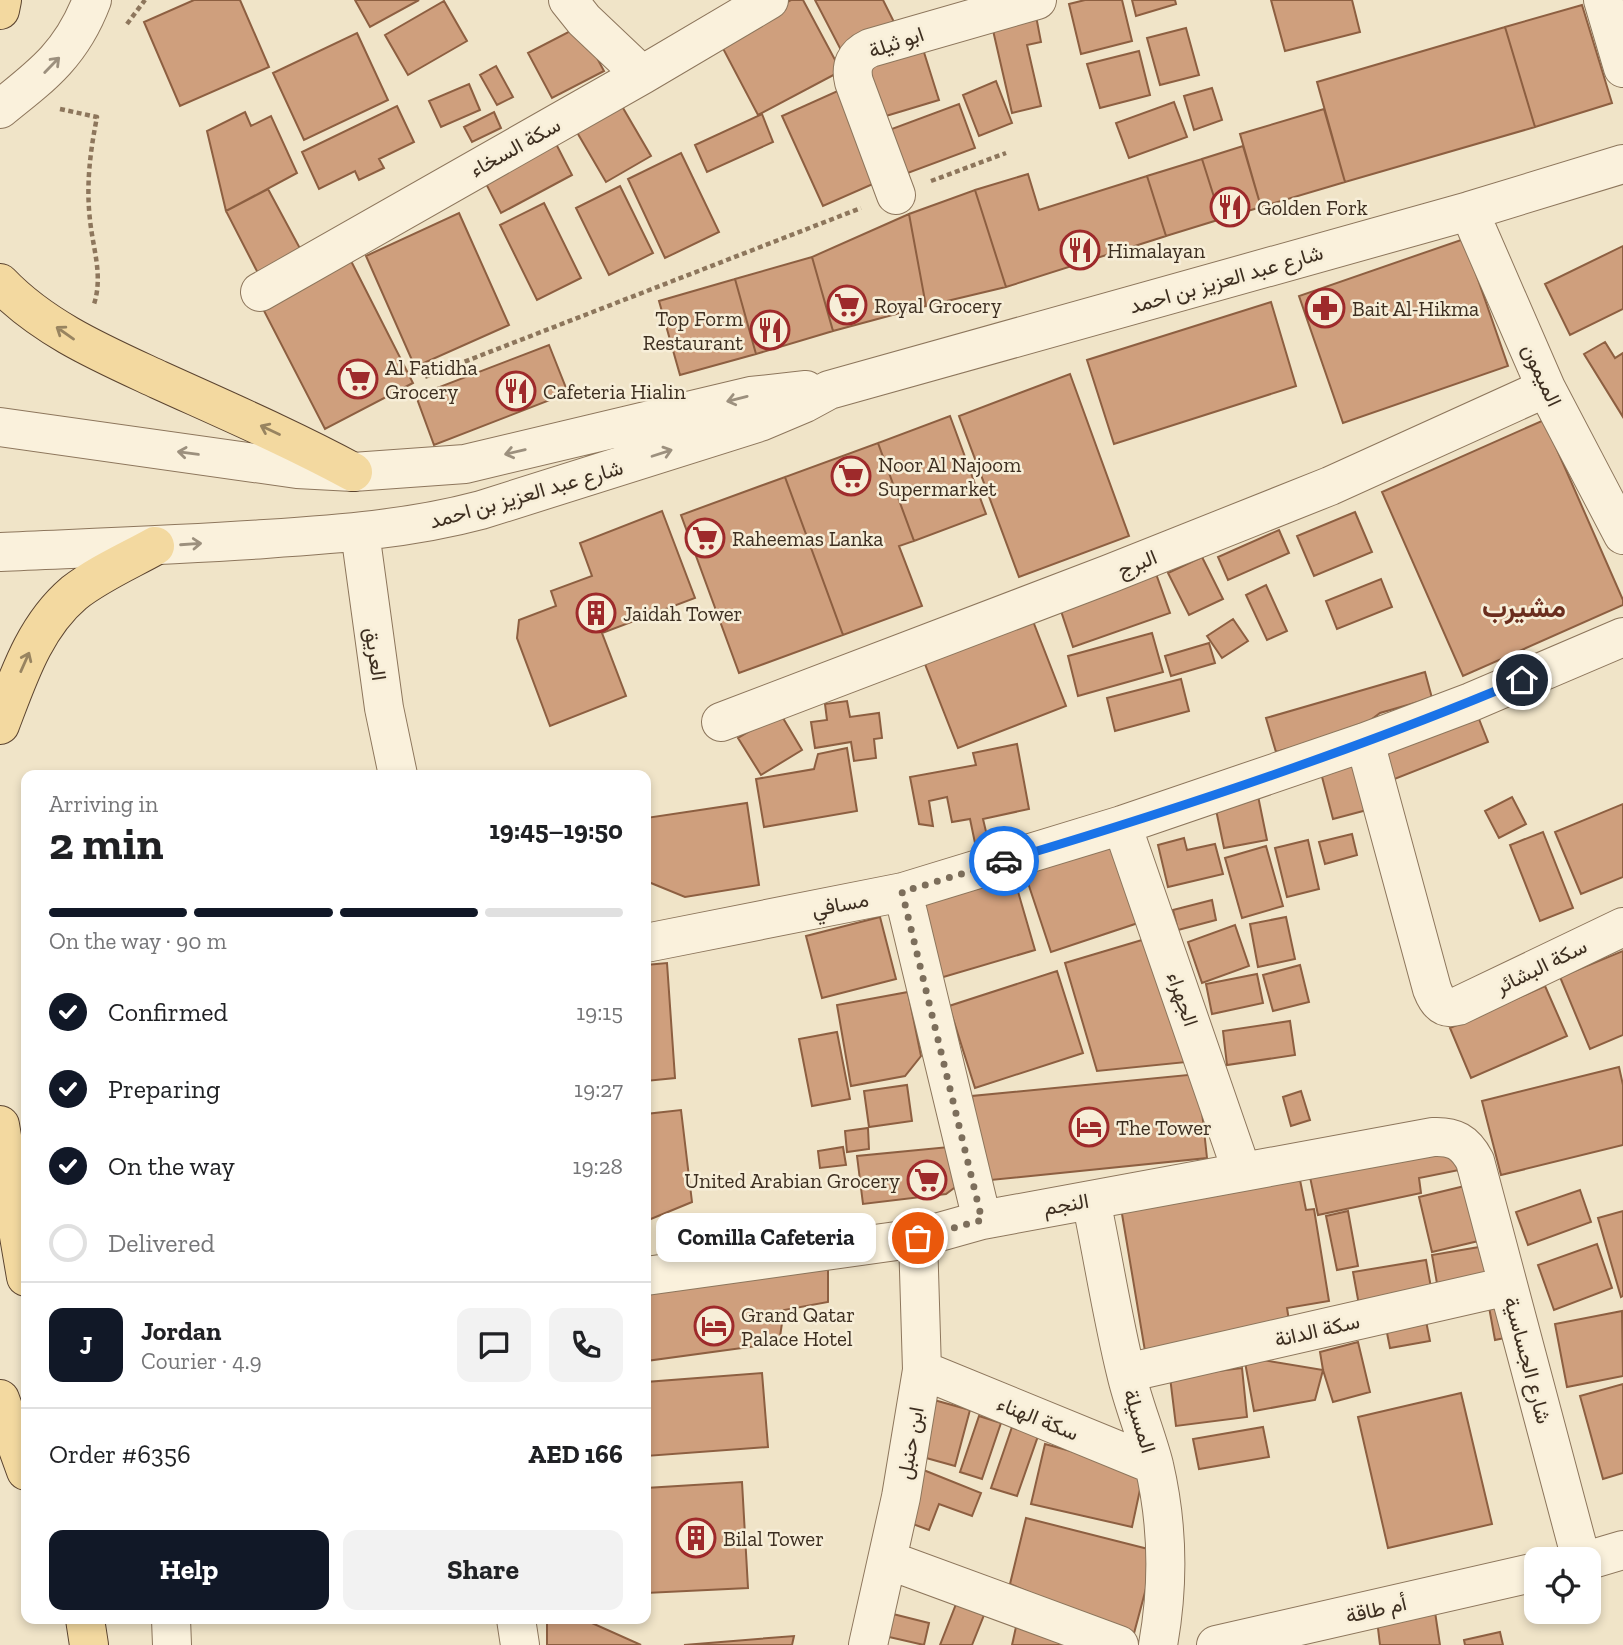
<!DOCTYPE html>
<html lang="en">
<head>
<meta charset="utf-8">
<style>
	body { margin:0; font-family:"Zilla Slab",Vazirmatn,serif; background:#f2f2f2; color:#202124; height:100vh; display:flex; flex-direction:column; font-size:26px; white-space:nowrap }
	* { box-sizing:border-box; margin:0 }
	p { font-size:23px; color:#757577 }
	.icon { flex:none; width:38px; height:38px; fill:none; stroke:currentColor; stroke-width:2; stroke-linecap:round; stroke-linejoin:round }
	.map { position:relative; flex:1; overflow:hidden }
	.details { position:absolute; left:21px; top:770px; width:630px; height:854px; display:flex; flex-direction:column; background:#fff; border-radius:14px; box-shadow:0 4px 10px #0003 }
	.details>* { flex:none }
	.buttons { position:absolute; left:1524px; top:1547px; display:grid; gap:14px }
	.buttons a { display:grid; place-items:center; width:77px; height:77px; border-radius:14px; background:#fff; box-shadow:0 4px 10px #0003; font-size:35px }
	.pin { position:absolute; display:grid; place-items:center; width:60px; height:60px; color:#fff; margin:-30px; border:4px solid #fff; border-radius:50%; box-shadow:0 2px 7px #0007 }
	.courier { position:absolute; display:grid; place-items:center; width:70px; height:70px; margin:-35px; border:5px solid #1a73e8; border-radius:50%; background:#fff; color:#222; box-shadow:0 2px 9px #0007 }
	.bubble { position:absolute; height:49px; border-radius:14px; background:#fff; box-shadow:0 4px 10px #0003; font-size:23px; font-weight:800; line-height:49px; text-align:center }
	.summary em { font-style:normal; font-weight:800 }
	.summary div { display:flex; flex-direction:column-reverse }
	.summary { display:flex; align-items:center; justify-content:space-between; height:119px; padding:0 28px }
	h1 { font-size:46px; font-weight:800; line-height:52px }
	.bar { display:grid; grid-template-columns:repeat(4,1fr); gap:10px 7px; align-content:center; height:84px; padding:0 28px }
	.bar i { height:9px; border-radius:5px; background:#e0e0e0 }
	.bar .on { background:#111827 }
	.bar p { grid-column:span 4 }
	.line { display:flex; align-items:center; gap:18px; padding:0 28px; border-top:2px solid #e0e0e0 }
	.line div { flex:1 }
	.round { display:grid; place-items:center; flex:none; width:74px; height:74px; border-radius:14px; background:#f2f2f2 }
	ol { padding:0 28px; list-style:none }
	li { display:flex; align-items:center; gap:21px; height:77px }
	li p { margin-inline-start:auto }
	li .icon { padding:7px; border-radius:50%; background:#111827; color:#fff; stroke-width:4 }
	li:last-child { color:#757577 }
	li i { width:38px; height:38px; border:4px solid #e0e0e0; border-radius:50% }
	.primary-button { display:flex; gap:14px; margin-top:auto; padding:14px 28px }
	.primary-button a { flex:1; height:80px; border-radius:14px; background:#111827; color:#fff; font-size:28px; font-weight:800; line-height:80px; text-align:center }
	.primary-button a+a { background:#f2f2f2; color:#202124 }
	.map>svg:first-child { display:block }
</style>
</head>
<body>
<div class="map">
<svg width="1623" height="1645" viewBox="0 0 1623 1645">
	<rect width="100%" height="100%" fill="#f0e4c8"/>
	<!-- building -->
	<path fill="#cf9f7d" stroke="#8d5f41" stroke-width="2" d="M194,0H240L269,67L180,106L144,22Z
		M355,0H419L370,27Z
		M791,0H803L841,71L758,115L718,39Z
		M815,0H883L895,24L842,52Z
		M1085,0H1122L1132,41L1081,54L1069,4Z
		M1132,0H1175L1176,4L1136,16Z
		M1271,0H1352L1360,32L1285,51Z
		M444,1L467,41L408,75L385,35Z
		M1582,5L1612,103L1535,127L1505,27Z
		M1036,16L1041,42L1027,45L1041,106L1012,113L992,26Z
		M580,26L604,71L552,98L528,53Z
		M1505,27L1535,127L1345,182L1317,82Z
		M1186,28L1199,75L1160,85L1147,38Z
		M357,33L388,100L304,140L273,73Z
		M922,46L939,100L876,119L859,66Z
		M1139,51L1150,95L1100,108L1087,64Z
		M496,66L513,97L497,105L480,75Z
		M996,81L1012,123L979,136L963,95Z
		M469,84L480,110L441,127L429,101Z
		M1212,88L1222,120L1194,130L1184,96Z
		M842,89L882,180L823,206L782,116Z
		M616,96L651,156L606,182L571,122Z
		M1174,102L1187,137L1129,158L1116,123Z
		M959,104L975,148L905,174L889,130Z
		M397,106L414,142L379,159L384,168L359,180L355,171L319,189L302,152Z
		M1324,109L1345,182L1261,207L1240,134Z
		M245,112L251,126L271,116L297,173L226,211L207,131Z
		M494,112L501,128L472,142L464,127Z
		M762,114L773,142L707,172L695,145Z
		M551,134L572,175L501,213L480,172Z
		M1243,146L1261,207L1221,219L1202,159Z
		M681,153L719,232L665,258L628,179Z
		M1202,159L1221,219L1166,236L1147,176Z
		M1028,174L1039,210L1147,176L1166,236L1006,287L975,190Z
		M620,186L653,253L609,275L576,208Z
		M268,189L303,254L260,277L226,211Z
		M975,190L1006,287L926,306L909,214Z
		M544,203L581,278L537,300L500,225Z
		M459,213L509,325L415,367L366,256Z
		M909,214L926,306L833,331L812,257Z
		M1464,239L1508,366L1343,423L1299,296Z
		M1623,246V309L1570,335L1545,284Z
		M812,257L833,331L756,354L735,279Z
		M350,259L413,383L325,429L261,305Z
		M735,279L756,354L680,375L659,301Z
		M1271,302L1296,386L1114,444L1087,360Z
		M1605,342L1615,358L1623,353V417L1584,354Z
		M549,345L568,393L434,445L416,396Z
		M1070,374L1129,536L1019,577L959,416Z
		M950,416L986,514L914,541L878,443Z
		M1544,420L1623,600V605L1463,676L1382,492Z
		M878,443L914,541L899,546L922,606L843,635L785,477Z
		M785,477L843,635L739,673L681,515Z
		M662,511L695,598L602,633L626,696L550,726L517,638L519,620L556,606L551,591L592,576L580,543Z
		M1355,512L1372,552L1314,576L1297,536Z
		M1279,530L1289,553L1228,580L1218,557Z
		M1202,557L1223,599L1189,615L1168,573Z
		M1155,571L1170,613L1073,647L1059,605Z
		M1381,579L1392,607L1337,629L1326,601Z
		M1266,585L1287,631L1267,640L1246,595Z
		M1031,616L1066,706L958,748L923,659Z
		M1233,619L1248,641L1222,658L1207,636Z
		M1152,633L1163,672L1078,696L1068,656Z
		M1209,643L1215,663L1171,676L1165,656Z
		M1425,672L1432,698L1380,713L1359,729L1276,752L1266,718Z
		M1181,679L1189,711L1115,731L1107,698Z
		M847,701L850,717L879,713L882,738L874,739L876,758L854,761L851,742L815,748L811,722L827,720L825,704Z
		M780,713L802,750L761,775L738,738Z
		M1477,714L1488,742L1387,782L1377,754Z
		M1017,744L1029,809L983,819L988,840L975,843L970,819L952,822L947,797L929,801L933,826L919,824L910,777L976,765L973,753Z
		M847,748L857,811L764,827L756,779L814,769L818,754Z
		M1355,764L1367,810L1333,819L1321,773Z
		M1258,796L1267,840L1224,848L1215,805Z
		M1512,797L1526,824L1499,838L1485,811Z
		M747,803L759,885L685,897L646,881V818Z
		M1623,804V877L1581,894L1555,832Z
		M1543,832L1573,908L1540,921L1510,845Z
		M1352,834L1357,855L1325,864L1319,842Z
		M1184,838L1187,850L1215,844L1223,874L1168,887L1158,845Z
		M1308,840L1319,889L1287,897L1275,848Z
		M1111,842L1138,923L1051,952L1024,871Z
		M1266,846L1283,906L1242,918L1225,858Z
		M1012,871L1035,950L940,978L917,899Z
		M1212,900L1216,920L1178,930L1173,910Z
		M880,917L896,979L822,998L806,936Z
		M1286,917L1295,959L1258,967L1250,924Z
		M1235,925L1249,966L1202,983L1188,942Z
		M1152,937L1197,1061L1097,1071L1065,963Z
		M1623,951V1035L1590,1049L1560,977Z
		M667,963L675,1078L646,1081V965Z
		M1300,965L1309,1002L1273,1011L1263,975Z
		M1057,971L1083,1053L975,1088L949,1006Z
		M1257,974L1263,1003L1212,1014L1206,984Z
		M1545,986L1567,1036L1471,1078L1450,1028Z
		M908,992L921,1056L905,1076L851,1086L837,1005Z
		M1290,1021L1295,1055L1227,1065L1223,1031Z
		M837,1032L850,1099L812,1106L799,1039Z
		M1619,1067L1623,1085V1145L1501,1175L1482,1101Z
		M1198,1074L1207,1158L981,1181L972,1096Z
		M907,1085L912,1121L869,1127L864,1091Z
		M1301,1091L1310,1120L1291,1126L1283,1097Z
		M681,1110L692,1202L646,1221V1114Z
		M868,1128L869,1149L847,1152L845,1131Z
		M959,1146L962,1182L946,1194L863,1204L857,1156Z
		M843,1147L846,1165L820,1168L818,1151Z
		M1458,1147L1464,1169L1419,1178L1421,1193L1318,1215L1310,1177Z
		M1300,1180L1306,1210L1314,1209L1329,1301L1287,1308L1290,1327L1145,1351L1121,1208Z
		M1473,1184L1487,1239L1432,1252L1419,1197Z
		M1580,1190L1591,1222L1528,1245L1516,1212Z
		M1348,1211L1358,1266L1337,1270L1326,1216Z
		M1623,1211V1296L1621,1297L1598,1218Z
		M1597,1244L1612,1288L1554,1310L1538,1265Z
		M1491,1245L1497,1278L1438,1289L1432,1255Z
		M828,1259V1302L784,1310L779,1343L646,1361V1286Z
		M1426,1260L1432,1293L1359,1305L1353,1272Z
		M1507,1304L1514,1336L1495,1340L1489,1307Z
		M1622,1311L1623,1376L1567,1387L1555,1324Z
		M1426,1321L1430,1341L1390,1348L1386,1328Z
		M1358,1342L1370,1392L1333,1402L1323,1370L1320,1352Z
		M1244,1357L1323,1370L1315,1400L1254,1411Z
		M1242,1368L1247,1417L1176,1426L1170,1377Z
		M762,1373L768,1447L646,1456V1382Z
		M1623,1384V1473L1603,1479L1580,1396Z
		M1461,1393L1492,1524L1388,1548L1358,1417Z
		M934,1400L970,1410L955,1466L919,1456Z
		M979,1416L1001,1423L982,1479L960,1472Z
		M1012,1427L1038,1436L1017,1496L991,1488Z
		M1263,1427L1269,1457L1199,1469L1193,1439Z
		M1045,1444L1144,1471L1132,1527L1031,1504Z
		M921,1469L981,1493L972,1516L939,1504L929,1530L902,1520Z
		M742,1482L748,1588L646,1593V1488Z
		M1026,1518L1156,1551L1133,1637L1010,1584Z
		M958,1599L986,1610L972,1645H940Z
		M881,1611L929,1623L924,1645L876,1634Z
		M1435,1612L1440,1645H1380L1377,1620Z
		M1018,1618L1083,1645H1012Z
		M547,1619H583L641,1645H547Z
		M1500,1632L1503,1645H1465L1464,1640Z
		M794,1636L792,1645H684Z"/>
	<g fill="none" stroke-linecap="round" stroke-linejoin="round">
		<defs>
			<path id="minor" d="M568,0L584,20L642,75
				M1603,0L1623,68
				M0,109C43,75 72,53 92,0
				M896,195L854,82C850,66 855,55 870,48L1037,0
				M1469,211L1546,388L1623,535
				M260,292L642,75L769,0
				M0,427L297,469L353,472L465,464L751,396L806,390
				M360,532L384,708L398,775
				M0,552C89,548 177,545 265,539C339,534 410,529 481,510L760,422L805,403L829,390L1469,211L1623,164
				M721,722L1109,574L1330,486L1546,388
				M1365,742L1432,989C1437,1002 1443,1010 1458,1006L1623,927
				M1122,825L1242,1172
				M903,892L982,1220
				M646,943L903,892L1122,825L1365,742L1471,702L1623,637
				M1091,1200C1103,1257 1112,1316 1126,1373C1133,1404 1146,1434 1154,1465C1168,1525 1169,1584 1158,1645
				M646,1276L918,1238L982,1220L1433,1137C1454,1136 1465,1142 1475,1161L1581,1559
				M922,1370L1154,1465
				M1126,1373L1508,1286
				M888,1560L1119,1645
				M1589,1560L1623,1550
				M171,1619L172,1645
				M516,1619L520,1645
				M868,1645L901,1497L922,1370L918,1238
				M1216,1645L1536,1572"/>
			<path id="major" d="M0,10L2,0
				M0,283C44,329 103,354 159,380C225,410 290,438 353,472
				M0,725C18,678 34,627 74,593C98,574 128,561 155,546
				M0,1125L26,1277
				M0,1399L26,1471
				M85,1619L89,1645"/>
		</defs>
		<!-- minor casing -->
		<use href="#minor" stroke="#8d765c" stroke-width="40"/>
		<!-- major casing -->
		<use href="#major" stroke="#5b4430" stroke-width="40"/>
		<!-- path -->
		<path stroke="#8d765c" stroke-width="4.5" stroke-dasharray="5 3.5" stroke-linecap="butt" d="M127,24L145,0
			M60,109L97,117C90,152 86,185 90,220C93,250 104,277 93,307
			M931,181L1006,153
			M425,377L861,208"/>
		<!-- minor -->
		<use href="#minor" stroke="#faf1dc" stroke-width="38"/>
		<!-- major -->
		<use href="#major" stroke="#f3d9a0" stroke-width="38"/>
	</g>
	<!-- one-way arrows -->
	<defs><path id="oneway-shaft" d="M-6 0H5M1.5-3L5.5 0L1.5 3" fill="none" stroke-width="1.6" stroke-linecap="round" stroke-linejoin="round" transform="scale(1.75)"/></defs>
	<g stroke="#9c907e">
		<use href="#oneway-shaft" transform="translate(52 65) rotate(-46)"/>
		<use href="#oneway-shaft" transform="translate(737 399) rotate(166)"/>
		<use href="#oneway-shaft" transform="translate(515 452) rotate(167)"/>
		<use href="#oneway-shaft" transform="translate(188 453) rotate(-172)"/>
		<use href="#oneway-shaft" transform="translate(662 453) rotate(-18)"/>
		<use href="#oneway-shaft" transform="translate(191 544) rotate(-4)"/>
	</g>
	<g stroke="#988460">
		<use href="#oneway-shaft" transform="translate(65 333) rotate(-145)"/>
		<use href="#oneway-shaft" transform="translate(270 430) rotate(-155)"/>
		<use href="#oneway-shaft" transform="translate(25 662) rotate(-66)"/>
	</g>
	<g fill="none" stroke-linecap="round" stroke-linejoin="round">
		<!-- done -->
		<path stroke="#7c6e5b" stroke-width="7" stroke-dasharray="0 12.6" d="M918,1238L982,1220L902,892L1004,861"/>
		<!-- route -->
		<path stroke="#1a73e8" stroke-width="9" d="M1004,861C1179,809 1354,751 1522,680"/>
	</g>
	<!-- icons -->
	<defs>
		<symbol id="restaurant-ring" viewBox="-11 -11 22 22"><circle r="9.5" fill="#f7eed8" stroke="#9e2a2b" stroke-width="1.5"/><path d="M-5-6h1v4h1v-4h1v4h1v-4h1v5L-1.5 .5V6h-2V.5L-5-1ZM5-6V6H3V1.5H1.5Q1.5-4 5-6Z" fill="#9e2a2b"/></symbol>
		<symbol id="supermarket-ring" viewBox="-11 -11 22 22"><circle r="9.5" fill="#f7eed8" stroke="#9e2a2b" stroke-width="1.5"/><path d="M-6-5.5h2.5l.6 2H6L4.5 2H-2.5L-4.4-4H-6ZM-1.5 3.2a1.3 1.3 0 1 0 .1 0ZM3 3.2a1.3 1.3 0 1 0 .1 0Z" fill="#9e2a2b"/></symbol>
		<symbol id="pharmacy-ring" viewBox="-11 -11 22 22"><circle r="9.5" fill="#f7eed8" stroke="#9e2a2b" stroke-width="1.5"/><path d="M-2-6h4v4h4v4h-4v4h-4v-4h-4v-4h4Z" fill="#9e2a2b"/></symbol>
		<symbol id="building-ring" viewBox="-11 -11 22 22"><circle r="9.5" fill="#f7eed8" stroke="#9e2a2b" stroke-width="1.5"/><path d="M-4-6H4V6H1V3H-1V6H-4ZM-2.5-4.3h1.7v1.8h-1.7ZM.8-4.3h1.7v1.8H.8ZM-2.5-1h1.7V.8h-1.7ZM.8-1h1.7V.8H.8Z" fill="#9e2a2b"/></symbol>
		<symbol id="hotel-ring" viewBox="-11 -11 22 22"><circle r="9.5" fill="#f7eed8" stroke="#9e2a2b" stroke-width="1.5"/><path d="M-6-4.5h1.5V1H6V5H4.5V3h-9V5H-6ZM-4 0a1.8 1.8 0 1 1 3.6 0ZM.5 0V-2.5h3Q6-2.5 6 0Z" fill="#9e2a2b"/></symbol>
	</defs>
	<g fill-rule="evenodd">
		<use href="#restaurant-ring" x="1208" y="185" width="44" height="44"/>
		<use href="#restaurant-ring" x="1058" y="228" width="44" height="44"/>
		<use href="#supermarket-ring" x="825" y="283" width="44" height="44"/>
		<use href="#pharmacy-ring" x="1303" y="286" width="44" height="44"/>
		<use href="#restaurant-ring" x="748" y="308" width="44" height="44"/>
		<use href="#supermarket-ring" x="336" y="357" width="44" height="44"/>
		<use href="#restaurant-ring" x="494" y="369" width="44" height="44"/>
		<use href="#supermarket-ring" x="829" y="454" width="44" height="44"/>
		<use href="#supermarket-ring" x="683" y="516" width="44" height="44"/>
		<use href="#building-ring" x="574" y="591" width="44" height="44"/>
		<use href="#hotel-ring" x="1067" y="1105" width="44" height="44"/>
		<use href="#supermarket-ring" x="905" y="1158" width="44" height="44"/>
		<use href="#hotel-ring" x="692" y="1304" width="44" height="44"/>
		<use href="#building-ring" x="674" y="1516" width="44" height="44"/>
	</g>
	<g text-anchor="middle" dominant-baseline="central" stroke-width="5" stroke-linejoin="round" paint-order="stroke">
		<!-- street labels -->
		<g font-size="21" fill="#3d2e20" stroke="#f7eed8">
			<text transform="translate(896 42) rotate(-19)">ابو ثيلة</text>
			<text transform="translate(515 147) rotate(-29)">سكة السخاء</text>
			<text transform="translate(1226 279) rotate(-16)">شارع عبد العزيز بن احمد</text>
			<text transform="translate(1542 375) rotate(65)">الميمون</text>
			<text transform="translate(526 494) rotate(-16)">شارع عبد العزيز بن احمد</text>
			<text transform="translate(1137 563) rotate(-22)">البرج</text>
			<text transform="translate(376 654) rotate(82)">العريق</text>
			<text transform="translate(840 904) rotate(-11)">مسافي</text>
			<text transform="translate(1541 966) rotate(-26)">سكة البشائر</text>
			<text transform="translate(1183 999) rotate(71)">الجهراء</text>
			<text transform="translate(1066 1204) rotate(-10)">النجم</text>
			<text transform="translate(1317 1330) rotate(-13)">سكة الدانة</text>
			<text transform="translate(1528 1360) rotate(75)">شارع الجساسية</text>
			<text transform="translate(1038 1418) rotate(22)">سكة الهناء</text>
			<text transform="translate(1140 1421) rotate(73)">المسيلة</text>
			<text transform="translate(910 1443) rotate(-80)">ابن حنبل</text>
			<text transform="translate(1376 1609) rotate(-13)">أم طاقة</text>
		</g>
		<!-- poi labels -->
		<g font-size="21" fill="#3d2e20" stroke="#f7eed8" text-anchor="start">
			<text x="1257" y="207">Golden Fork</text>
			<text x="1107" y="250">Himalayan</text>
			<text x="874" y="305">Royal Grocery</text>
			<text x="1352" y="308">Bait Al-Hikma</text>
			<text x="743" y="318" text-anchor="end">Top Form<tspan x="743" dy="24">Restaurant</tspan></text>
			<text x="385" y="367">Al Fatidha<tspan x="385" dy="24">Grocery</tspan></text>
			<text x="543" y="391">Cafeteria Hialin</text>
			<text x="878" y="464">Noor Al Najoom<tspan x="878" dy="24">Supermarket</tspan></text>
			<text x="732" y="538">Raheemas Lanka</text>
			<text x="623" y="613">Jaidah Tower</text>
			<text x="1116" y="1127">The Tower</text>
			<text x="900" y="1180" text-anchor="end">United Arabian Grocery</text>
			<text x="741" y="1314">Grand Qatar<tspan x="741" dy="24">Palace Hotel</tspan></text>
			<text x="723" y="1538">Bilal Tower</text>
		</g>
		<!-- district labels -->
		<g font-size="28" font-weight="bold" fill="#6b2e1e" stroke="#f7eed8">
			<text x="1524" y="607">مشيرب</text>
		</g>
	</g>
</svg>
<div class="buttons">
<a><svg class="icon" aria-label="locate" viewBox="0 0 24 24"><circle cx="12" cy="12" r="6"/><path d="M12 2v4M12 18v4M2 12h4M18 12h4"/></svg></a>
</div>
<div class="pin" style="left:918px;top:1238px;background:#ea580c"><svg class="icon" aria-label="bag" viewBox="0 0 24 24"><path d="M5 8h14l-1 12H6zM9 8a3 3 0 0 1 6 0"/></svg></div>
<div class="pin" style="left:1522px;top:680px;background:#1f2937"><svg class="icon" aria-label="home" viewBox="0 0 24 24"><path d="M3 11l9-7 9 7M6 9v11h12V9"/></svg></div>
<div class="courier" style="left:1004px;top:861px"><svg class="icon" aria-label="car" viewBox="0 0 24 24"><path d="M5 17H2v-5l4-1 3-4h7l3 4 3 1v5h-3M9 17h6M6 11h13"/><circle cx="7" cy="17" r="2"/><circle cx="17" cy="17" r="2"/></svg></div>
<div class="bubble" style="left:656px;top:1213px;width:220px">Comilla Cafeteria</div>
<section class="details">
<div class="summary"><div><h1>2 min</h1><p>Arriving in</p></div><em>19:45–19:50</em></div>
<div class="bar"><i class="on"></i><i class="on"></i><i class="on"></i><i></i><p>On the way · 90 m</p></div>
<ol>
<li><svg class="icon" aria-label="check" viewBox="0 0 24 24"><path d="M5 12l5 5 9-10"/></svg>Confirmed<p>19:15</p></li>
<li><svg class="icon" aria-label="check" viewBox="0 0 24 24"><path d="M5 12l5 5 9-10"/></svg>Preparing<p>19:27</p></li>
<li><svg class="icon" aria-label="check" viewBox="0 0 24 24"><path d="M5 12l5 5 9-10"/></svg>On the way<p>19:28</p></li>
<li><i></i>Delivered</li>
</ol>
<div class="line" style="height:126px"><b class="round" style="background:#111827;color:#fff">J</b><div><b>Jordan</b><p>Courier · 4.9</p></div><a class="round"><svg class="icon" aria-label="chat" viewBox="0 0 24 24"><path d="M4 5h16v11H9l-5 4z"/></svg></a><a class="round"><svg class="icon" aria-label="phone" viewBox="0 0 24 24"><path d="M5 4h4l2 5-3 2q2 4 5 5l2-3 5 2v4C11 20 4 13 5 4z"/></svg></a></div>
<div class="line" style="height:91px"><div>Order #6356</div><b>AED 166</b></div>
<div class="primary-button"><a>Help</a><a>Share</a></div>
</section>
</div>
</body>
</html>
